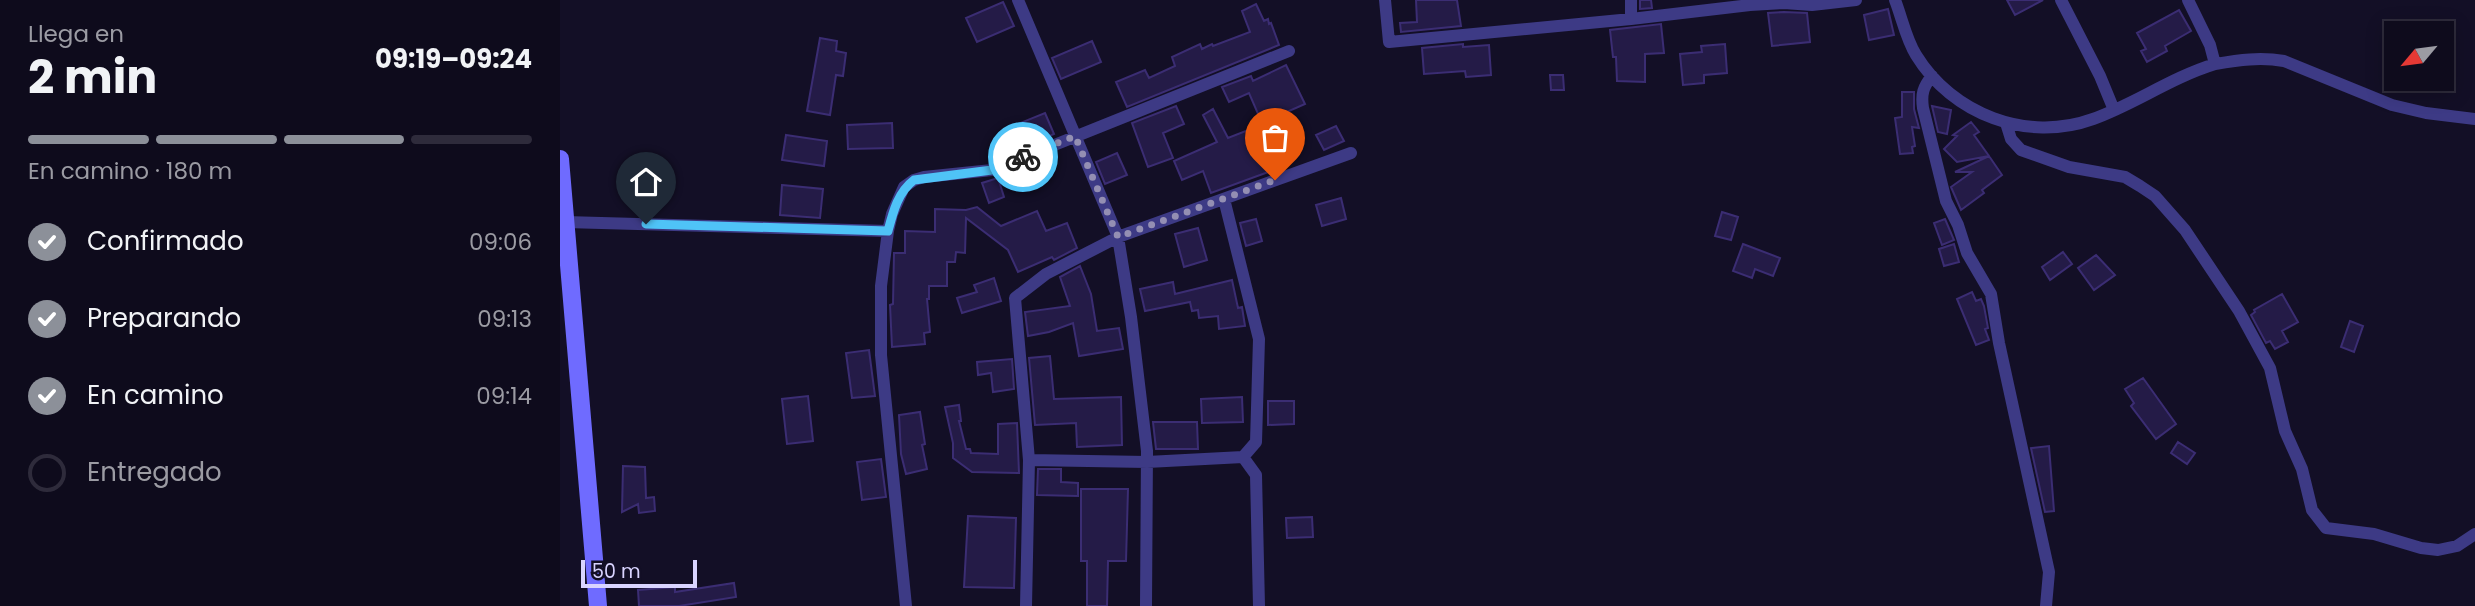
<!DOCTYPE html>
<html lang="es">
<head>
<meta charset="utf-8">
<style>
	body { margin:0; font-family:Poppins,sans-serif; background:#171425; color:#f1f3f6; height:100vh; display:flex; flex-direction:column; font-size:26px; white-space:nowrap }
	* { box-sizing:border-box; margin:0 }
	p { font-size:23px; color:#9b9ba3 }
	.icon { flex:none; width:38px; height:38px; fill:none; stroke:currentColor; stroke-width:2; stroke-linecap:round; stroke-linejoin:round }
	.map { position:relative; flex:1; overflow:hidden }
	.panel { display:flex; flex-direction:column; background:#0e0b1c; width:560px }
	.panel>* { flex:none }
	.needle { width:46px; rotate:241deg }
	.tools { position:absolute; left:1824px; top:21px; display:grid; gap:14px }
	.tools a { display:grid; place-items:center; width:70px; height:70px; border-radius:0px; background:#0e0b1c; box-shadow:0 4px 18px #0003,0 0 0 2px #2e2b3b; font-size:35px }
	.scale { position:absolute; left:21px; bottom:18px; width:116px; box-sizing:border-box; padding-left:7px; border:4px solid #d9d4ff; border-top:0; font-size:19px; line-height:24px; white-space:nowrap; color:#d9d4ff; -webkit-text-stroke:5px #130f26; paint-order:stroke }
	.pin { position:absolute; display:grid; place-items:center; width:60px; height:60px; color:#fff; margin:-72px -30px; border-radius:50% 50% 50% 0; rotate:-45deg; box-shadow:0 0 7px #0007 }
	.pin .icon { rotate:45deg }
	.courier { position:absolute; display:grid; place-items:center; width:70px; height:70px; margin:-35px; border:5px solid #4fc3f7; border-radius:50%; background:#fff; color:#222; box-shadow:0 2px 9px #0007 }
	.head em { font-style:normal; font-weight:700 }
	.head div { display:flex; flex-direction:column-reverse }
	.head { display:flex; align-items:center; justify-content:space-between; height:119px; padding:0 28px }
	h1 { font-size:46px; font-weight:700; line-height:52px }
	.bar { display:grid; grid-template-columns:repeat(4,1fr); gap:10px 7px; align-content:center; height:84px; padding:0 28px }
	.bar i { height:9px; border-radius:5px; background:#2e2b3b }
	.bar .active { background:#8c9099 }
	.bar p { grid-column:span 4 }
	ol { padding:0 28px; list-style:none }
	li { display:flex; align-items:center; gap:21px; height:77px }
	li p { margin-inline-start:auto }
	li .icon { padding:7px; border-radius:50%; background:#8c9099; color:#fff; stroke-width:4 }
	li:last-child { color:#9b9ba3 }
	li i { width:38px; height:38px; border:4px solid #2e2b3b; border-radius:50% }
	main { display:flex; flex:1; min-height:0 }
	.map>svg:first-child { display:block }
</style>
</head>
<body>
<main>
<section class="panel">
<div class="head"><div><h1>2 min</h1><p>Llega en</p></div><em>09:19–09:24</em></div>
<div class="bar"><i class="active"></i><i class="active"></i><i class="active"></i><i></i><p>En camino · 180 m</p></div>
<ol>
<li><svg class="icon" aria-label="check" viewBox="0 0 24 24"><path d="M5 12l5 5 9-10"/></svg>Confirmado<p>09:06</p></li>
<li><svg class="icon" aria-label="check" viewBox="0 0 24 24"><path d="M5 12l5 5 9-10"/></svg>Preparando<p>09:13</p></li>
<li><svg class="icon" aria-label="check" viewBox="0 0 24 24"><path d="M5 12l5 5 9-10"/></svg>En camino<p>09:14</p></li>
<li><i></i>Entregado</li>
</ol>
</section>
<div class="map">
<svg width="1915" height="606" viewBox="0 0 1915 606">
	<rect width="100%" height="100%" fill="#130f26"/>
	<!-- building -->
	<path fill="#241b47" stroke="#3b2d73" stroke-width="2" d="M856,0H897L901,26L841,32L840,23L857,22Z
		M1080,0H1091L1092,8L1080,9Z
		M1447,0H1483L1455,15Z
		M443,2L454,26L417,42L406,18Z
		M696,4L704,21L708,19L709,24L711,23L719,45L567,107L556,82L585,70L589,78L615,66L612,57L640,44L642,49L652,44L653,46L690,32L682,11Z
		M1328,9L1334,35L1309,40L1304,15Z
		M1619,10L1631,31L1605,46L1607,51L1587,62L1581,51L1586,49L1577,33Z
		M1224,12L1247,13L1250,42L1212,46L1208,13Z
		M1101,24L1104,53L1085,54V82L1057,81L1056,57H1053L1050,30Z
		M260,38L277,41L276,51L286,53L283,76L276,75L270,115L247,111Z
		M532,41L541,62L501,79L492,58Z
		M903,44V47L929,45L931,75L906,77L905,71L864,74L862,48Z
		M1165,44L1167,73L1144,75V83L1123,85L1120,54L1142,52L1141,46Z
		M726,65L745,104L702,123L689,93L669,102L662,87L691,76L693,81Z
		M990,75H1003L1004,90H991Z
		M1342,92H1354V109L1359,128L1352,127L1355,146L1352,147L1353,153L1340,154L1335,118L1342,117Z
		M616,106L624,124L603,133L613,158L588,167L572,123Z
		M1372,106L1391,110L1387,134L1378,132Z
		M653,109L668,138L701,125L719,168L651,193L643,171L622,180L614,161L657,142L643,115Z
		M485,113L494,134L457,150L448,128Z
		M1411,122L1419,132L1414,135L1429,156L1397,162L1384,149L1397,136L1393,135Z
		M332,123L333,148L288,149L287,125Z
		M776,126L784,141L764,150L756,135Z
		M226,135L267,141L264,166L222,160Z
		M557,153L567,175L545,184L536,162Z
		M1429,156L1442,175L1422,190L1424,193L1401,210L1391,187L1412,172H1395Z
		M438,178L444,197L429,203L422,183Z
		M222,185L263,189L260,218L220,215Z
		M781,198L786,219L762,226L756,205Z
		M417,207L441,226L477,211L486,231L507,223L517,248L494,260L492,257L458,272L448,250L406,218L405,253L396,252L395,262H387V286H369V299H367L370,332L364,333L365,344L332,347L330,305L333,304L334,253H345V231L375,232V209L406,210Z
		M1162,212L1178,217L1171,240L1155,236Z
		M696,219L702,241L686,246L680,223Z
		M1385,219L1394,240L1382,245L1374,223Z
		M638,228L647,260L624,267L615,234Z
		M1183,244L1220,258L1213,276L1195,269L1192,278L1173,271Z
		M1394,244L1399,262L1384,266L1379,249Z
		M1503,252L1512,264L1490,280L1482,267Z
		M1536,255L1555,275L1534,290L1518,268Z
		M520,266L531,294L537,331L559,328L563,349L519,356L513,323L489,332L468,336L465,312L510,306L500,277Z
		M434,278L441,301L402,313L397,298L417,292L414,285Z
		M672,280L678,308L682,307L685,326L659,329L658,316L639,318L638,310L632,311L630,302L585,311L580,289L613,282L615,294Z
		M1412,292L1416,301L1421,299L1424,306L1428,328L1425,329L1429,340L1416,345L1397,299Z
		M1722,294L1738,322L1722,331L1728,342L1715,349L1710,341L1706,343L1691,315L1695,312L1694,310Z
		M1790,321L1803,326L1794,352L1781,347Z
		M309,350L315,396L292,398L286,353Z
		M490,356L494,399L561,397L562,445L517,447L516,423L475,425L469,358Z
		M452,359L454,389L433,392L431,373L418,375L417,362Z
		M1583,378L1616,424L1596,439L1571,406L1574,403L1565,389Z
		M248,396L253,441L227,444L222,399Z
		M682,397L683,422L642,423L641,399Z
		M708,401H734V424L708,425Z
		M399,405L401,421H399L406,449H410L411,453L438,454V424L457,423L459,473L412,472L393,458V443L385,407Z
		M360,412L365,444L362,445L367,469L346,474L341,454L339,415Z
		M593,422H637L638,449H596Z
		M1618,442L1635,453L1627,464L1611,453Z
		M1489,446L1494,511L1485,512L1471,448Z
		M321,459L326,497L302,500L297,462Z
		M63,466L85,467L86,498L94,497L95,511L79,513L78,504L62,512Z
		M478,469H501V482L518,483V496L477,495Z
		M521,489H568L566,561H548L547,606H527V561H521Z
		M408,516L456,518L454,588L404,587Z
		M752,517L753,537L727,538L726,518Z
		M174,583L176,597L119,606H79L78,590L115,587V592Z"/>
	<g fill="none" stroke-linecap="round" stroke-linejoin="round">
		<!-- minor -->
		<path stroke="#3d3a85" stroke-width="12" d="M458,0L558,237L571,317L587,451L586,606
			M825,0L829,42L1071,19
			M1071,0V19L1190,5L1224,3L1252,5L1296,0
			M1335,0C1342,18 1346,39 1356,55C1392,114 1467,143 1533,119C1575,104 1610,78 1655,64L1650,45L1628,0
			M1501,0L1540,76L1554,110
			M1655,64C1679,60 1700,57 1724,61L1832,105L1866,113L1915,119
			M1372,76C1363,87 1361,94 1363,108L1386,201L1398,225L1407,253L1431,294L1439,343L1489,572L1486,606
			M1446,123L1451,139L1461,150L1509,167L1565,177L1580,186L1595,196L1625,230L1679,311L1710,368L1725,431L1742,469L1752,510L1766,528L1814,534L1861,548L1878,550L1897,546L1915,534
			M664,199L699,339L696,442L683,457L587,462L469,460L455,298L486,274L558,237L791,153
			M5,222L328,231
			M683,457L696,475L699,606
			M346,606L321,355V286L328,231L332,214L344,187L354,180L364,177L432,170L729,51
			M466,606L469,460"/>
		<!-- secondary -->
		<path stroke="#6f6bff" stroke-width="18" d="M0,159L38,606"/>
	</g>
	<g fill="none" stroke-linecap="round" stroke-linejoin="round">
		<!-- done -->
		<path stroke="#948fb3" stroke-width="7" stroke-dasharray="0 12.6" d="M463,157L515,136L558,237L715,180"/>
		<!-- route -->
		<path stroke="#4fc3f7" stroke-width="9" d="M86,224L328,231C333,212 338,192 354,180L432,170L463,157"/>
	</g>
</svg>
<div class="tools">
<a><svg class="needle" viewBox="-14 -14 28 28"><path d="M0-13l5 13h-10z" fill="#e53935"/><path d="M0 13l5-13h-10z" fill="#9b9ba3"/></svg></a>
</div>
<div class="scale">50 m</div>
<div class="pin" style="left:715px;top:180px;background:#ea580c"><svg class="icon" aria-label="bag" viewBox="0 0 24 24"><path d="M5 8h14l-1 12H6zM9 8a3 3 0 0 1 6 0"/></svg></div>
<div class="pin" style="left:86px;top:224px;background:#1f2937"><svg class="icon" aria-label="home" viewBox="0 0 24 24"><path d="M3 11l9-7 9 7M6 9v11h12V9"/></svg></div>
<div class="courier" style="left:463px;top:157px"><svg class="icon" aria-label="bike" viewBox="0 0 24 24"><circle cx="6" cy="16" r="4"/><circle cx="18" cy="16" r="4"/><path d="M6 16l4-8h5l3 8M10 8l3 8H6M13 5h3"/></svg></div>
</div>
</main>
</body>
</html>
